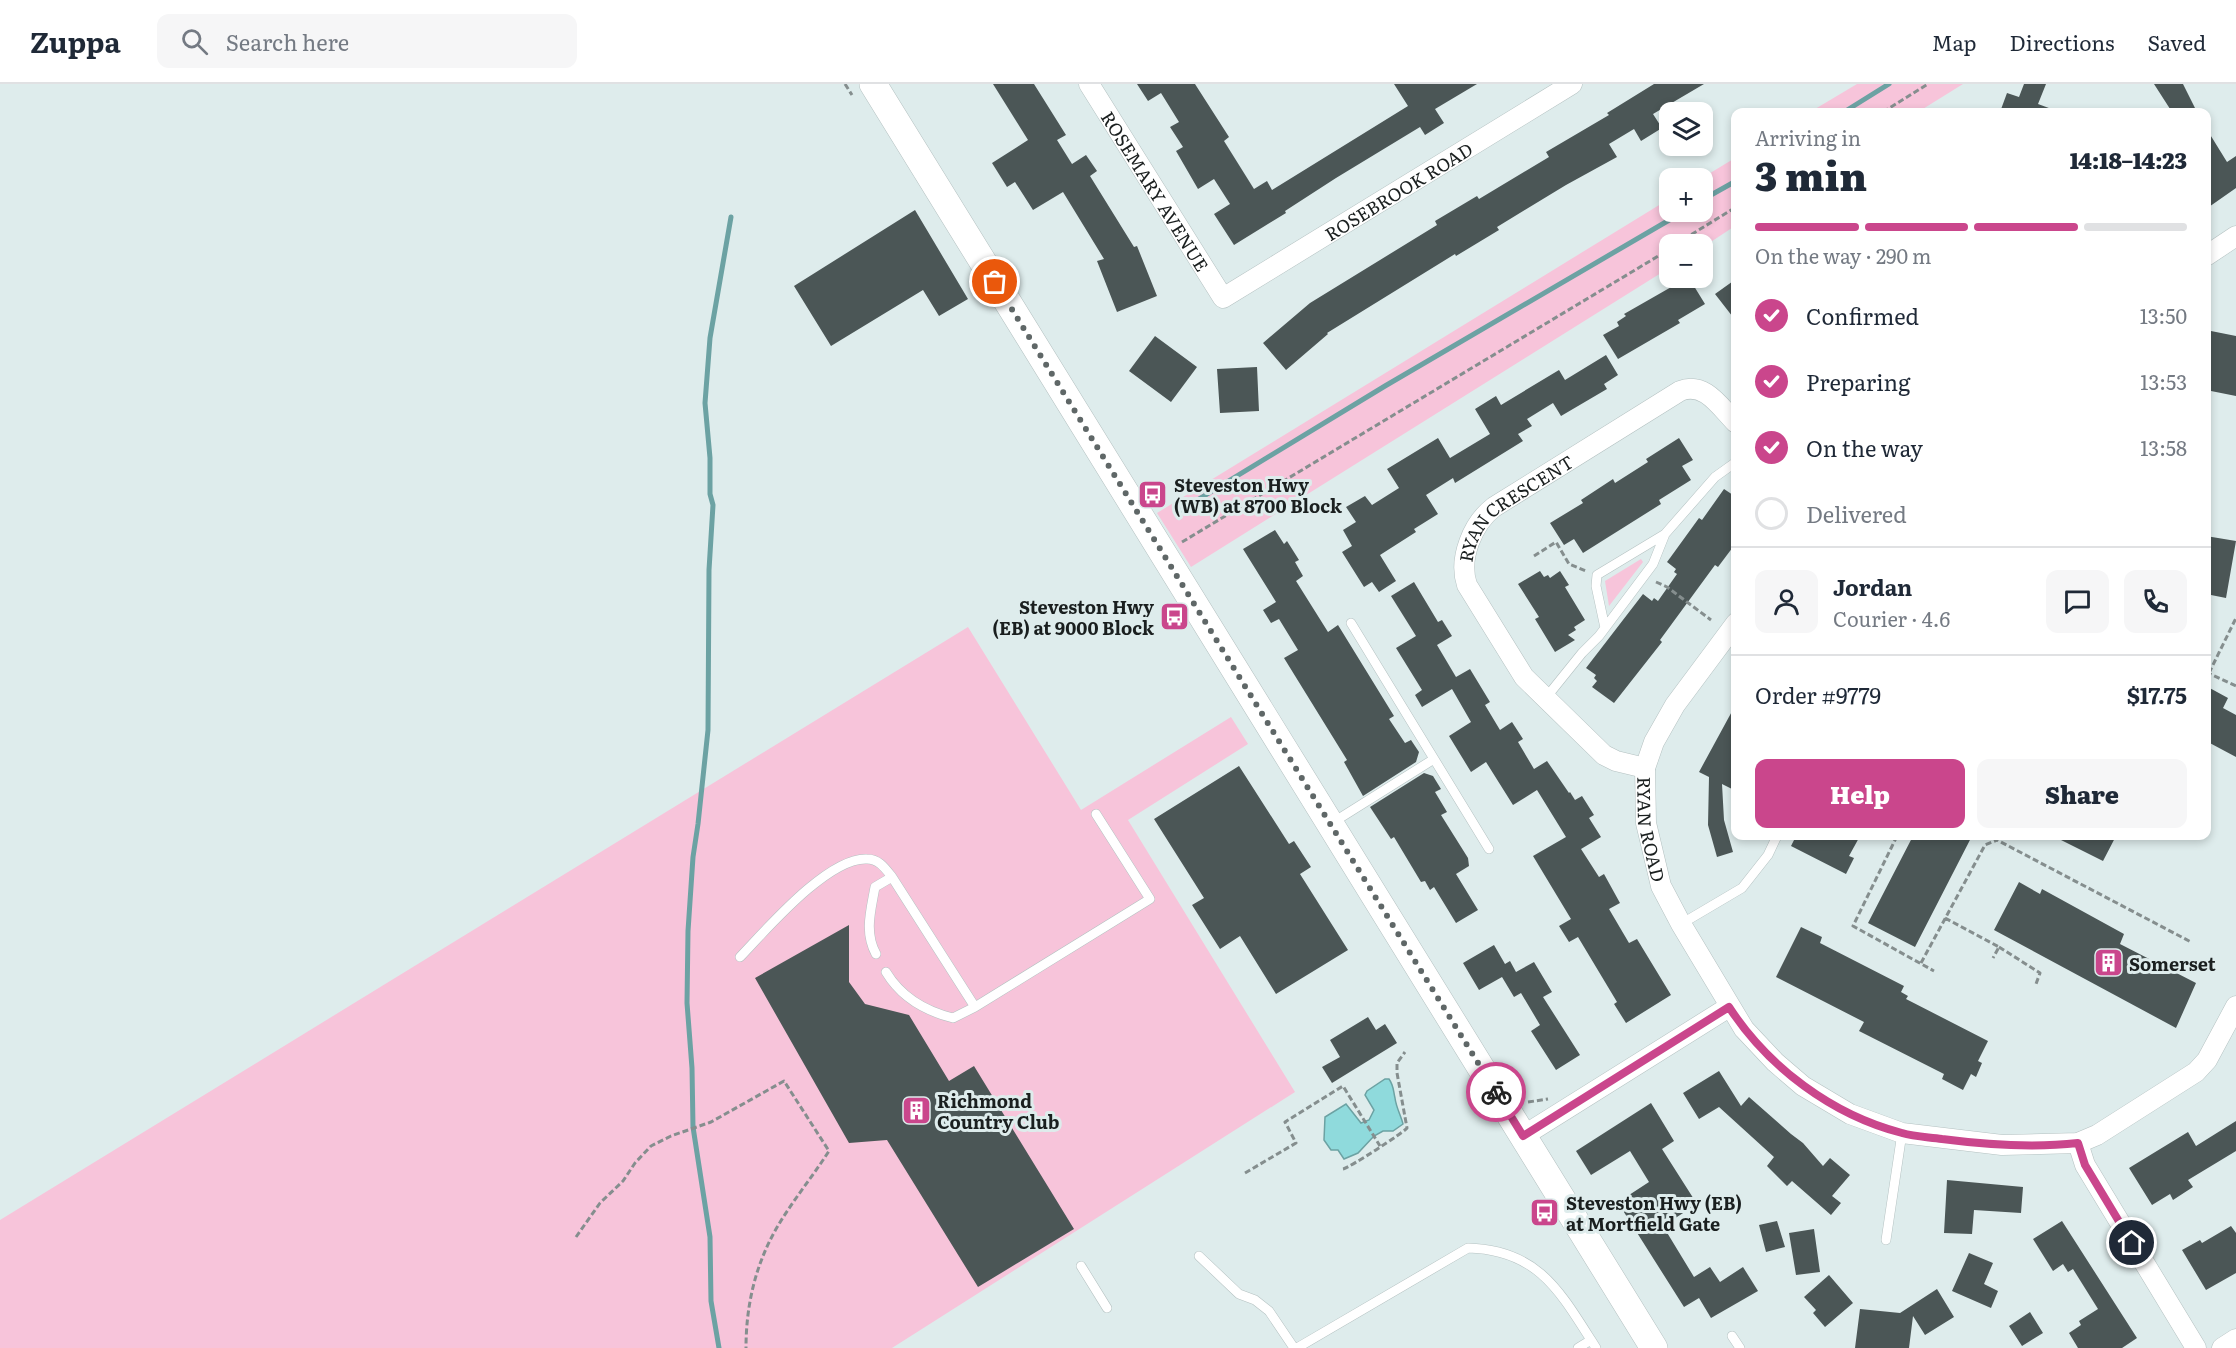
<!DOCTYPE html>
<html lang="en">
<head>
<meta charset="utf-8">
<style>
	body { margin:0; font-family:Literata,serif; background:#f6f6f7; color:#1f2937; height:100vh; display:flex; flex-direction:column; font-size:22px; white-space:nowrap }
	* { box-sizing:border-box; margin:0 }
	p { font-size:20px; color:#747a83 }
	.icon { flex:none; width:33px; height:33px; fill:none; stroke:currentColor; stroke-width:2; stroke-linecap:round; stroke-linejoin:round }
	.map { position:relative; flex:1; overflow:hidden }
	.drawer { position:absolute; left:1731px; top:24px; width:480px; height:732px; display:flex; flex-direction:column; background:#fff; border-radius:12px; box-shadow:0 3px 9px #0003 }
	.drawer>* { flex:none }
	.fabs { position:absolute; left:1659px; top:18px; display:grid; gap:12px }
	.fabs a { display:grid; place-items:center; width:54px; height:54px; border-radius:12px; background:#fff; box-shadow:0 3px 9px #0003; font-size:30px }
	.pin { position:absolute; display:grid; place-items:center; width:51px; height:51px; color:#fff; margin:-26px; border:3px solid #fff; border-radius:50%; box-shadow:0 2px 6px #0007 }
	.courier { position:absolute; display:grid; place-items:center; width:60px; height:60px; margin:-30px; border:4px solid #ca468c; border-radius:50%; background:#fff; color:#222; box-shadow:0 2px 8px #0007 }
	.summary em { font-style:normal; font-weight:800 }
	.summary div { display:flex; flex-direction:column-reverse }
	.summary { display:flex; align-items:center; justify-content:space-between; height:102px; padding:0 24px }
	h1 { font-size:39px; font-weight:800; line-height:45px }
	.bar { display:grid; grid-template-columns:repeat(4,1fr); gap:9px 6px; align-content:center; height:72px; padding:0 24px }
	.bar i { height:8px; border-radius:4px; background:#e0e1e3 }
	.bar .selected { background:#ca468c }
	.bar p { grid-column:span 4 }
	.line { display:flex; align-items:center; gap:15px; padding:0 24px; border-top:2px solid #e0e1e3 }
	.line div { flex:1 }
	.round { display:grid; place-items:center; flex:none; width:63px; height:63px; border-radius:12px; background:#f6f6f7 }
	ol { padding:0 24px; list-style:none }
	li { display:flex; align-items:center; gap:18px; height:66px }
	li p { margin-inline-start:auto }
	li .icon { padding:6px; border-radius:50%; background:#ca468c; color:#fff; stroke-width:4 }
	li:last-child { color:#747a83 }
	li i { width:33px; height:33px; border:3px solid #e0e1e3; border-radius:50% }
	.cta { display:flex; gap:12px; margin-top:auto; padding:12px 24px }
	.cta a { flex:1; height:69px; border-radius:12px; background:#ca468c; color:#fff; font-size:24px; font-weight:800; line-height:69px; text-align:center }
	.cta a+a { background:#f6f6f7; color:#1f2937 }
	header { display:flex; align-items:center; gap:36px; box-sizing:border-box; height:84px; padding:0 30px; background:#fff; border-bottom:2px solid #e0e1e3 }
	header strong { font-size:28px }
	nav { display:flex; gap:33px; margin-inline-start:auto; font-size:21px }
	.search { width:420px; height:54px; background:#f6f6f7; display:flex; align-items:center; gap:15px; box-sizing:border-box; padding:0 21px; border-radius:12px; color:#747a83; font-size:22px }
	.map>svg:first-child { display:block }
</style>
</head>
<body>
<header>
<strong>Zuppa</strong>
<div class="search"><svg class="icon" aria-label="search" viewBox="0 0 24 24"><circle cx="10" cy="10" r="6"/><path d="M15 15l6 6"/></svg>Search here</div>
<nav><a>Map</a><a>Directions</a><a>Saved</a></nav>
</header>
<div class="map">
<svg width="2236" height="1264" viewBox="0 0 2236 1264">
	<rect width="100%" height="100%" fill="#deecec"/>
	<!-- green -->
	<path fill="#f7c4da" d="M1857,0H1963L1918,28H1810Z
		M1735,74V142L1703,163L1702,160H1670L1669,184L1191,483L1157,429L1669,115L1670,128H1702V94Z
		M1641,475L1643,478L1609,522L1605,497Z
		M968,543L1081,726L1231,633L1248,660L1128,736L1295,1008L892,1264H0V1136Z"/>
	<!-- water -->
	<path fill="#8fdadc" stroke="#6ca2a3" stroke-width="1.5" d="M1385,995H1389C1394,1002 1393,1006 1395,1014C1396,1023 1401,1032 1403,1040L1393,1047H1383L1374,1052L1358,1069L1344,1075L1338,1066H1331L1324,1056L1325,1033L1346,1020L1361,1039L1369,1036L1374,1026L1365,1011L1367,1007Z"/>
	<g fill="none" stroke-linecap="round" stroke-linejoin="round">
		<!-- stream -->
		<path stroke="#6ca2a3" stroke-width="5" d="M1844,28L1889,0
			M1702,116L1736,97
			M1176,429L1385,302L1683,128
			M719,1264L711,1217L710,1153L693,1043L692,984L687,919L688,847L693,773L698,740L708,646L709,486L713,421L710,410V374L705,319L710,254L731,133"/>
	</g>
	<!-- building -->
	<path fill="#4b5656" d="M993,0H1034L1066,51L1057,56L1072,80L1086,71L1097,87L1090,92L1134,163L1137,162L1157,212L1117,228L1097,177L1104,175L1063,108L1033,126L1015,98L1007,103L992,79L1028,56Z
		M1137,0H1195L1229,53L1224,57L1254,105L1267,97L1272,106L1408,22L1394,0H1477L1435,25L1444,39L1425,51L1420,43L1336,94L1285,127L1286,129L1234,161L1214,130L1230,120L1214,95L1198,105L1176,67L1183,63L1170,43L1179,38L1161,9L1148,17Z
		M1654,0H1704L1653,30L1662,44L1641,57L1634,45L1609,60L1617,73L1566,101L1497,143L1499,146L1456,172L1455,170L1327,249L1328,250L1286,286L1263,259L1310,219L1437,141L1435,137L1477,112L1479,115L1549,73L1546,68L1609,31L1607,29Z
		M2024,0H2046L2038,20L2057,27L2056,28H2000L2007,9L2019,13Z
		M2154,0H2183L2197,28H2172Z
		M2206,44L2227,78L2236,72V104L2206,125Z
		M915,126L968,215L939,232L923,206L831,262L794,202Z
		M1687,194H1689L1705,220L1678,236L1680,239L1618,275L1603,251L1619,242L1617,238L1626,232L1624,230Z
		M1736,195V237L1715,210Z
		M2206,246L2236,252V312L2206,306Z
		M1155,252L1197,283L1171,318L1129,287Z
		M1606,271L1618,291L1604,300L1607,305L1561,332L1553,319L1527,335L1532,342L1518,350L1523,357L1455,399L1453,394L1426,411L1438,430L1414,445L1416,448L1380,471L1396,497L1379,508L1372,498L1364,503L1342,468L1352,462L1343,446L1356,438L1346,423L1365,412L1372,421L1399,404L1387,385L1438,354L1450,374L1490,350L1475,325L1496,312L1501,321L1559,286L1565,296Z
		M1257,283L1259,327L1220,329L1217,285Z
		M1679,354L1693,376L1682,382L1691,396L1659,416L1661,420L1583,469L1574,455L1564,461L1550,439L1583,419L1581,416L1613,395L1615,399L1648,378L1646,375Z
		M1724,405L1736,413V459L1718,483L1715,481L1660,556L1662,558L1614,619L1592,603L1597,597L1594,594L1596,591L1586,584L1643,510L1652,517L1654,514L1658,517L1677,490L1674,488L1676,485L1667,478L1670,474L1699,434L1702,436Z
		M1275,446L1284,460L1287,457L1299,476L1295,478L1303,492L1296,497L1328,548L1338,541L1394,632L1389,635L1405,659L1411,656L1419,668L1416,678L1363,712L1344,678L1347,676L1284,574L1298,566L1279,535L1271,539L1263,526L1276,518L1243,465Z
		M2206,452L2236,457L2226,514L2206,510Z
		M1540,487L1544,493L1548,491L1550,494L1560,487L1569,501L1565,503L1585,536L1574,543L1576,546L1568,551L1575,556L1555,568L1535,535L1539,533L1518,500Z
		M1414,498L1438,538L1442,536L1452,552L1437,561L1456,593L1470,585L1490,618L1485,621L1500,646L1512,638L1523,655L1518,658L1534,685L1547,677L1569,709L1570,708L1575,716L1582,712L1594,731L1589,734L1601,753L1581,765L1599,793L1604,790L1620,819L1609,825L1629,859L1637,855L1671,911L1626,939L1614,920L1617,918L1578,853L1569,858L1559,842L1571,835L1533,772L1566,753L1537,706L1513,721L1486,678L1471,688L1449,652L1471,638L1452,605L1422,623L1415,611L1422,606L1396,564L1416,552L1391,512Z
		M2206,602L2228,614L2223,624L2236,631V673L2206,657Z
		M1736,620V707L1722,700L1724,736L1733,768L1717,773L1708,741L1709,693L1699,688Z
		M1239,682L1289,760L1294,757L1311,783L1300,790L1348,866L1276,910L1240,852L1220,865L1192,821L1204,814L1154,735Z
		M1424,689L1433,692L1441,705L1435,708L1447,728L1441,731L1468,774L1469,782L1456,790L1478,826L1456,839L1434,803L1430,806L1425,797L1421,798L1394,753L1391,755L1370,723Z
		M1796,752H1860L1849,772L1854,774L1846,790L1791,762Z
		M1913,752H1972L1915,863L1868,839Z
		M2053,752H2116L2103,777Z
		M2019,798L2040,810L2042,805L2124,850L2120,860L2196,899L2176,944L1994,846Z
		M849,841V898L865,920L909,931L949,997L974,982L1074,1145L978,1203L887,1056L849,1059L755,894Z
		M1801,843L1822,853L1820,859L1904,902L1901,908L1908,912L1906,915L1988,957L1978,977L1982,979L1976,993L1971,990L1963,1006L1942,995L1944,990L1859,947L1864,938L1776,893Z
		M1494,861L1505,880L1510,877L1516,888L1534,878L1552,908L1543,913L1580,971L1556,986L1531,947L1540,941L1521,909L1514,913L1502,893L1479,906L1463,879Z
		M1368,933L1376,946L1385,940L1397,959L1332,999L1322,983L1340,973L1330,956Z
		M1719,987L1741,1022L1749,1013L1791,1050L1803,1059L1823,1082L1830,1074L1850,1091L1832,1112L1841,1119L1831,1131L1792,1097L1787,1102L1767,1082L1774,1073L1719,1023L1699,1035L1683,1009Z
		M1651,1019L1674,1057L1662,1065L1697,1120L1663,1142L1694,1193L1710,1183L1720,1198L1743,1183L1758,1207L1711,1234L1699,1214L1684,1223L1622,1125L1631,1120L1626,1113L1649,1098L1630,1067L1591,1091L1576,1067Z
		M2236,1037V1067L2188,1096L2193,1103L2173,1116L2170,1110L2152,1121L2129,1084L2188,1048L2196,1062Z
		M1947,1096L2023,1103L2021,1129L1974,1126L1972,1150L1944,1149Z
		M1777,1137L1785,1163L1766,1168L1759,1141Z
		M2062,1137L2137,1254L2122,1264H2078L2069,1249L2081,1241L2079,1237L2098,1225L2073,1185L2068,1188L2063,1180L2053,1187L2033,1155Z
		M2231,1142L2236,1149V1189L2206,1206L2182,1166L2200,1156L2202,1159Z
		M1814,1145L1820,1188L1796,1191L1789,1149Z
		M1969,1169L1993,1179L1984,1200L1998,1207L1991,1224L1952,1207Z
		M1829,1191L1853,1219L1825,1243L1813,1229L1816,1226L1804,1213Z
		M1937,1205L1954,1233L1925,1251L1913,1232L1909,1264H1855L1860,1225L1900,1229Z
		M2030,1228L2043,1249L2022,1262L2009,1242Z"/>
	<g fill="none" stroke-linecap="round" stroke-linejoin="round">
		<defs>
			<path id="service" d="M1351,539L1489,765
				M1605,544L1596,502L1597,491L1665,450
				M1545,615L1582,569L1599,552L1653,480L1665,450L1715,393L1736,378
				M1332,739L1434,675
				M1681,840L1742,804L1768,771L1777,752
				M876,870C864,848 871,826 875,803L892,793L975,923L1150,815L1096,730
				M740,873C766,846 828,773 867,775C879,775 885,784 892,793
				M886,888C901,913 925,927 953,934L975,923
				M1886,1156L1902,1049
				M1199,1172L1239,1210L1255,1216L1269,1227L1294,1264
				M1081,1182L1107,1224
				M1732,1252L1740,1264
				M1297,1264L1468,1164C1536,1166 1558,1204 1591,1256
				M1578,1264L1591,1256L1596,1264"/>
			<g id="minor">
				<path id="s1" d="M1089,0L1223,214L1572,0"/>
				<path d="M2206,172L2236,152"/>
				<path id="s2" d="M1736,539L1675,621L1654,658L1645,684L1646,739L1661,802L1681,840L1744,945L1775,978L1803,1002L1850,1030L1902,1049L2002,1061L2078,1059L2097,1051L2196,988L2207,976L2236,922"/>
				<path id="s3" d="M1645,684L1616,677L1604,671L1524,593L1467,501C1458,474 1473,439 1494,423L1680,307C1705,297 1720,323 1736,339"/>
				<path d="M1523,1052L1729,923"/>
				<path d="M2078,1059L2085,1081L2196,1264"/>
				<path d="M2222,1264L2236,1255"/>
			</g>
			<path id="secondary" d="M873,0L1654,1264"/>
		</defs>
		<!-- service casing -->
		<use href="#service" stroke="#b4c1c1" stroke-width="10"/>
		<!-- minor casing -->
		<use href="#minor" stroke="#b4c1c1" stroke-width="21"/>
		<!-- secondary casing -->
		<use href="#secondary" stroke="#b4c1c1" stroke-width="28"/>
		<!-- path -->
		<path stroke="#858e8e" stroke-width="3" stroke-dasharray="6 3" stroke-linecap="butt" d="M845,0L852,11
			M1883,28L1928,0
			M1676,160L1736,123
			M1182,458L1670,165
			M1534,472L1556,458L1569,480L1586,487
			M1656,498L1667,503L1711,536
			M2206,588L2236,602
			M2209,589L2236,534
			M1897,752L1853,842L1934,887
			M1999,752L1997,756L2191,858
			M1945,834L1999,863L1993,874
			M1999,863L2040,889L2036,900
			M1921,879L1985,761L1997,756
			M1528,1018L1548,1015
			M1343,1085C1349,1084 1403,1049 1407,1044L1397,989V979L1405,968
			M1245,1089L1296,1059L1285,1038L1343,1002L1380,1062
			M576,1153L600,1119L623,1097L635,1079L651,1062L671,1052L711,1038L784,997L829,1067C813,1092 794,1115 779,1140C756,1178 746,1220 746,1264"/>
		<!-- service -->
		<use href="#service" stroke="#fff" stroke-width="9"/>
		<!-- minor -->
		<use href="#minor" stroke="#fff" stroke-width="20"/>
		<!-- secondary -->
		<use href="#secondary" stroke="#fff" stroke-width="27"/>
	</g>
	<g fill="none" stroke-linecap="round" stroke-linejoin="round">
		<!-- done -->
		<path stroke="#5f6767" stroke-width="6" stroke-dasharray="0 10.8" d="M995,198L1496,1008"/>
		<!-- route -->
		<path stroke="#ca468c" stroke-width="8" d="M1496,1008L1523,1052L1729,923C1768,983 1832,1031 1902,1049C1915,1053 1929,1053 1942,1055C1988,1061 2033,1064 2078,1059L2085,1081L2132,1159"/>
	</g>
	<!-- icons -->
	<defs>
		<symbol id="bus-square" viewBox="-11 -11 22 22"><rect x="-9" y="-9" width="18" height="18" rx="4" fill="#ca468c" stroke="#deecec"/><path d="M-5-6H5V4H4V6H2V4H-2V6H-4V4H-5ZM-3.5-4V0h7V-4ZM-3.5 1.2v1.5H-2V1.2ZM2 1.2v1.5H3.5V1.2Z" fill="#fff"/></symbol>
		<symbol id="building-square" viewBox="-11 -11 22 22"><rect x="-9" y="-9" width="18" height="18" rx="4" fill="#ca468c" stroke="#deecec"/><path d="M-4-6H4V6H1V3H-1V6H-4ZM-2.5-4.3h1.7v1.8h-1.7ZM.8-4.3h1.7v1.8H.8ZM-2.5-1h1.7V.8h-1.7ZM.8-1h1.7V.8H.8Z" fill="#fff"/></symbol>
	</defs>
	<g fill-rule="evenodd">
		<use href="#bus-square" x="1136" y="394" width="33" height="33"/>
		<use href="#bus-square" x="1158" y="516" width="33" height="33"/>
		<use href="#building-square" x="2092" y="862" width="33" height="33"/>
		<use href="#building-square" x="900" y="1010" width="33" height="33"/>
		<use href="#bus-square" x="1528" y="1112" width="33" height="33"/>
	</g>
	<g text-anchor="middle" dominant-baseline="central" stroke-width="6" stroke-linejoin="round" paint-order="stroke">
		<!-- street labels -->
		<g font-size="18" fill="#1a1f1f" stroke="#deecec">
			<text stroke="none"><textPath href="#s1" startOffset="126">ROSEMARY AVENUE</textPath></text>
			<text stroke="none"><textPath href="#s1" startOffset="458">ROSEBROOK ROAD</textPath></text>
			<text stroke="none"><textPath href="#s3" startOffset="364">RYAN CRESCENT</textPath></text>
			<text stroke="none"><textPath href="#s2" startOffset="234">RYAN ROAD</textPath></text>
		</g>
		<!-- poi labels -->
		<g font-size="18" font-weight="bold" fill="#1a1f1f" stroke="#deecec" text-anchor="start">
			<text x="1174" y="400">Steveston Hwy<tspan x="1174" dy="21">(WB) at 8700 Block</tspan></text>
			<text x="1154" y="522" text-anchor="end">Steveston Hwy<tspan x="1154" dy="21">(EB) at 9000 Block</tspan></text>
			<text x="2129" y="879">Somerset</text>
			<text x="937" y="1016">Richmond<tspan x="937" dy="21">Country Club</tspan></text>
			<text x="1566" y="1118">Steveston Hwy (EB)<tspan x="1566" dy="21">at Mortfield Gate</tspan></text>
		</g>
	</g>
</svg>
<div class="fabs">
<a><svg class="icon" aria-label="layers" viewBox="0 0 24 24"><path d="M12 4l9 5-9 5-9-5zM3 14l9 5 9-5"/></svg></a>
<a>+</a>
<a>−</a>
</div>
<div class="pin" style="left:995px;top:198px;background:#ea580c"><svg class="icon" aria-label="bag" viewBox="0 0 24 24"><path d="M5 8h14l-1 12H6zM9 8a3 3 0 0 1 6 0"/></svg></div>
<div class="pin" style="left:2132px;top:1159px;background:#1f2937"><svg class="icon" aria-label="home" viewBox="0 0 24 24"><path d="M3 11l9-7 9 7M6 9v11h12V9"/></svg></div>
<div class="courier" style="left:1496px;top:1008px"><svg class="icon" aria-label="bike" viewBox="0 0 24 24"><circle cx="6" cy="16" r="4"/><circle cx="18" cy="16" r="4"/><path d="M6 16l4-8h5l3 8M10 8l3 8H6M13 5h3"/></svg></div>
<section class="drawer">
<div class="summary"><div><h1>3 min</h1><p>Arriving in</p></div><em>14:18–14:23</em></div>
<div class="bar"><i class="selected"></i><i class="selected"></i><i class="selected"></i><i></i><p>On the way · 290 m</p></div>
<ol>
<li><svg class="icon" aria-label="check" viewBox="0 0 24 24"><path d="M5 12l5 5 9-10"/></svg>Confirmed<p>13:50</p></li>
<li><svg class="icon" aria-label="check" viewBox="0 0 24 24"><path d="M5 12l5 5 9-10"/></svg>Preparing<p>13:53</p></li>
<li><svg class="icon" aria-label="check" viewBox="0 0 24 24"><path d="M5 12l5 5 9-10"/></svg>On the way<p>13:58</p></li>
<li><i></i>Delivered</li>
</ol>
<div class="line" style="height:108px"><a class="round"><svg class="icon" aria-label="person" viewBox="0 0 24 24"><circle cx="12" cy="8" r="4"/><path d="M4 21q1-7 8-7t8 7"/></svg></a><div><b>Jordan</b><p>Courier · 4.6</p></div><a class="round"><svg class="icon" aria-label="chat" viewBox="0 0 24 24"><path d="M4 5h16v11H9l-5 4z"/></svg></a><a class="round"><svg class="icon" aria-label="phone" viewBox="0 0 24 24"><path d="M5 4h4l2 5-3 2q2 4 5 5l2-3 5 2v4C11 20 4 13 5 4z"/></svg></a></div>
<div class="line" style="height:78px"><div>Order #9779</div><b>$17.75</b></div>
<div class="cta"><a>Help</a><a>Share</a></div>
</section>
</div>
</body>
</html>
